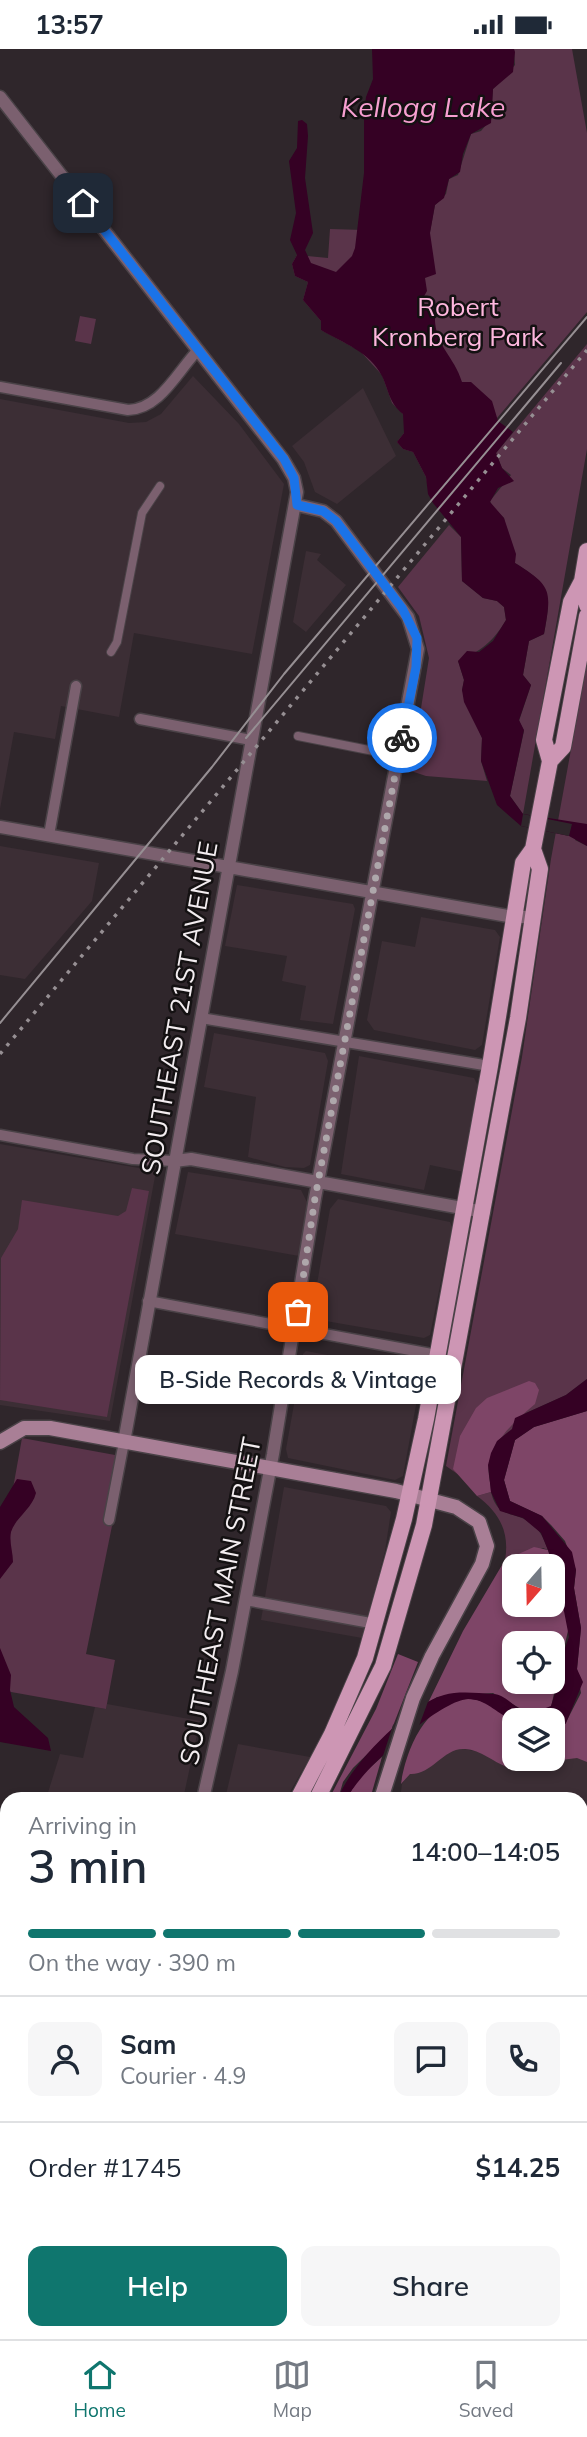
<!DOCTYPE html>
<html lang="en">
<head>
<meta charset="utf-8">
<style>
	body { margin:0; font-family:Mulish,sans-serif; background:#f6f6f7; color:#1f2937; height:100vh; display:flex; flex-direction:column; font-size:26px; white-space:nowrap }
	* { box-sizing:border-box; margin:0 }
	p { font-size:23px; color:#747a83 }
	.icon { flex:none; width:38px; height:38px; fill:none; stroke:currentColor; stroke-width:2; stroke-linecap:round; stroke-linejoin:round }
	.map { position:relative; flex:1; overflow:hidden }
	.sheet { position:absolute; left:0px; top:1743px; width:588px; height:548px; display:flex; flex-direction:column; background:#fff; border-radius:21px 21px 0 0; box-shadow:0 4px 10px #0003 }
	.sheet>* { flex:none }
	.needle { width:46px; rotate:200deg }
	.controls { position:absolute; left:502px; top:1505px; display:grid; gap:14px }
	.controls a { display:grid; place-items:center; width:63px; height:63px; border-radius:14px; background:#fff; box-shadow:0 4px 10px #0003; font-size:35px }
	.pin { position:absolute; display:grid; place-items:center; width:60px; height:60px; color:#fff; margin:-30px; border-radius:14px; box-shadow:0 4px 10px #0006 }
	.courier { position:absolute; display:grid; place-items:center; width:70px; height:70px; margin:-35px; border:5px solid #1a73e8; border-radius:50%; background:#fff; color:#222; box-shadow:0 2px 9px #0007 }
	.bubble { position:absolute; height:49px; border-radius:14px; background:#fff; box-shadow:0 4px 10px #0003; font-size:23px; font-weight:600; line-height:49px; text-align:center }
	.summary em { font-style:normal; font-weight:600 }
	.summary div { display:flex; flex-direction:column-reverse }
	.summary { display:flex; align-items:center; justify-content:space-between; height:119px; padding:0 28px }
	h1 { font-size:46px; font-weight:600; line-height:52px }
	.bar { display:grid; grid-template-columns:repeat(4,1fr); gap:10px 7px; align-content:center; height:84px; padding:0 28px }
	.bar i { height:9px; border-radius:5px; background:#e0e1e3 }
	.bar .current { background:#0f766e }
	.bar p { grid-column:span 4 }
	.line { display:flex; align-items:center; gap:18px; padding:0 28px; border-top:2px solid #e0e1e3 }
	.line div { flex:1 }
	.round { display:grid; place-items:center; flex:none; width:74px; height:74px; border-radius:14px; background:#f6f6f7 }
	.action { display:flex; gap:14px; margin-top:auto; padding:14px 28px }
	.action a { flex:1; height:80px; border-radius:14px; background:#0f766e; color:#fff; font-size:28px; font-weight:600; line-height:80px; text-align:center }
	.action a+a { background:#f6f6f7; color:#1f2937 }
	.status { display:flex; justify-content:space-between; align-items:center; height:49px; padding:0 35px; background:#fff; direction:ltr }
	.status svg { height:19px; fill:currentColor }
	.dock { display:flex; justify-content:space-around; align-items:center; height:98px; border-top:2px solid #e0e1e3; background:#fff; font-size:19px; color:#747a83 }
	.dock a { display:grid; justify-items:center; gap:4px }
	.dock .current { color:#0f766e }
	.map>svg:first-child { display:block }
</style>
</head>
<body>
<div class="status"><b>13:57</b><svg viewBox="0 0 49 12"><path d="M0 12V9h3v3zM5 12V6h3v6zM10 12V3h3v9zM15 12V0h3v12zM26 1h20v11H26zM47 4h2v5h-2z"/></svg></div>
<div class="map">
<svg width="587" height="2290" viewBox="0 0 587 2290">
	<rect width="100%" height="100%" fill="#2f262b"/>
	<!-- built -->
	<path fill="#3c2e35" d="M193,327L239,375L284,435L252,605L134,584L119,668L61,657L55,690L14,683L0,760V350L129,374L146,373L161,365Z
		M363,339L396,407L337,455L315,443L304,413L292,397Z
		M306,502L321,505L317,511L346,536L306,583L293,573Z
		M0,797L99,814L92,852L25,930L0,926Z
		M237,836L353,855L355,860L333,975L300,971L306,937L282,932L287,907L225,897Z
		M421,868L495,881L500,888L482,996L475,1001L374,981L367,971L382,892L415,898Z
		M214,984L325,1004L328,1012L310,1116L304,1119L285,1118L248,1108L256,1048L204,1038Z
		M359,1007L474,1029L478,1037V1054L464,1123L430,1116L424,1141L341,1125Z
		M0,1095L156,1122L110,1372L0,1356Z
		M188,1123L301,1141L307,1153L299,1207L175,1185Z
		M338,1150L450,1173L452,1178L430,1286L424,1289L314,1270L313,1258L330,1160Z
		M306,1302L413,1322L418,1326L420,1334L403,1427L395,1431L288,1409L286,1400L303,1305Z
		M284,1438L386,1457L391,1463L385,1502L362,1589L261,1571Z
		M107,1655L200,1672L183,1750H46L60,1705L83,1709L95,1658L106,1660Z
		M238,1695L310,1708L286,1750H225Z
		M447,1697L541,1714L587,1705V1798H581V1750H400L402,1735L411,1721Z
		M7,1850V1936L0,1932V1867Z
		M0,2060L7,2063V2115L0,2125Z
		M114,2284H272L279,2290H108Z"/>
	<!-- green -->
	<path fill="#5a344a" d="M514,0H572L587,84V263L430,448L426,428L413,403L403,400L397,393L404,384L406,373L403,365L392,354L382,326L360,302L321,281V272L303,251L308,233L295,227L292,215L297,206L328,209L330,180L430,183L435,156L446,145L449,130L458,126L471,85L481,82L491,70L493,40L515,16Z
		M80,267L96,270L91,295L75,292Z
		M587,295V400L523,765L510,747L524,682L519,672L531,636L523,626L529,592L544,585C552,543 550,536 515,514C514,497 506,485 504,469L493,459L490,452L511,426L502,419L496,404Z
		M449,476L461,488L462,532L483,549L497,552L504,558L506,571C493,593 481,602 458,612L464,631L462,641L482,689L481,712L487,732L426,727L411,722L429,609L419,567L398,538Z
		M587,613V775H579L575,791L587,797V1330L566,1346L526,1364L469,1433L446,1417L522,1008L551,810Z
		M132,1139L149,1142L107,1368L0,1351L1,1209L18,1180L22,1151L118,1167L126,1162Z
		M22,1389L126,1408L86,1605L115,1611L106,1660L0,1641V1512Z
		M491,1443C498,1472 515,1460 533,1476C541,1482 544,1491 548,1501L543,1499L505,1511C510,1483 499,1463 477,1447Z
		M20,2284H74L71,2290H16Z
		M230,2284H279L286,2290H237Z"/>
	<!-- forest -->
	<path fill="#7e4567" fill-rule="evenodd" d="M529,1332L535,1334L539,1341L535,1355C517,1370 494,1390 489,1415C487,1423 491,1434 491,1443L477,1447L453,1420L460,1387L476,1359L487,1349Z
		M587,1362V1713L577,1709L507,1718C493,1713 481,1701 465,1700C444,1698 432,1726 410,1725L401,1735C406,1700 427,1648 471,1650C487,1651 501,1663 514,1672V1710H553V1688L561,1683L581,1644L577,1620L581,1579L574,1539L576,1521L565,1492L551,1476L542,1467L510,1452L504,1431L515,1391L534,1378Z
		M534,1498L548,1501L569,1577L551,1658L530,1665L493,1644L437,1648L428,1654L463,1582L505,1511ZM514,1517H553V1556H514ZM514,1594H553V1633H514Z
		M398,1605L418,1613L391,1682L353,1719L343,1733L338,1750H329L376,1660Z
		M382,1708L370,1750H347L358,1729Z
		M587,1993V2080L581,2089V2001Z
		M364,2284H454L452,2290H364Z"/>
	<!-- water -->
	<path fill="#350124" d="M372,0H514L515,3L513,23L493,40L491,74L471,85L463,105L460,123L449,130L444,149L435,156L430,184L436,225L425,229L427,242L423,249L425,258L435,264C433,296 454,306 462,333H471L492,352L498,372L513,383L496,404L502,419L514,432L498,439L490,453L504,469L516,505L515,514C552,537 552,541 544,585L529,592L523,626L531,636L519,671L524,681L510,747L523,765L587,775V797L569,787L521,777L497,756L481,712L482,689L464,653L462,641L464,631L458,612L467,602L479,603L493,592L506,571L504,558L497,552L483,549L462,532L461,488L433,454L428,445L426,428L413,403L403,400L397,393L404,384L403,365C389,354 389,342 382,327C370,303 343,294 321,281V272L303,251L308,233L295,227L292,215L297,206L290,191L296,164L289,112L297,99L298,72L302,71L307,75L308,87L305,129L313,184L305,201L311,214L336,223L352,207L355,199L364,124V64L366,48L373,30Z
		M587,1330V1362L534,1378L515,1391L504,1431L510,1452L542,1467L572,1503L576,1521L574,1539L581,1579L577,1620L583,1633L566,1674L553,1688V1671C541,1671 527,1673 515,1671C499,1668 488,1650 468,1650C440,1651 357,1724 347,1750H338C348,1718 411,1654 444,1646C458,1642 477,1644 492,1645C507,1645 515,1661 530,1665L551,1657L558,1635V1618L569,1588L556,1521L541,1484L523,1469L500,1462L491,1443L488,1416L491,1404L497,1392L512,1380L515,1369L566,1346Z
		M17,1430L31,1432L36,1444C32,1460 16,1468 11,1483C9,1493 13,1503 13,1513L0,1530V1458Z
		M0,1599L11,1626L10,1641L14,1658L48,1689L51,1702L0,1693Z"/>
	<!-- pier -->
	<path fill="#2f262b" d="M523,765L572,775L569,787L521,777Z
		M429,1650L416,1685L381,1713L393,1676Z"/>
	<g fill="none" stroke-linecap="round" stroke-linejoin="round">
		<defs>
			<path id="pedestrian" d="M111,603L117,593L142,464L160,437
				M298,687L399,707"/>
			<path id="minor" d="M0,338L128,361C160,360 177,323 198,301
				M140,670L251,691
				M49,786L76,637
				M201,969L490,1017
				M0,1086L133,1110L174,1112
				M148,1252L437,1306
				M109,1471L124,1393
				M245,1551L376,1575"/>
			<path id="tertiary" d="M0,48L283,410L294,429L297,443L124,1393
				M0,778L514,868H533
				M174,1112L191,1110L484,1163
				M203,1750L232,1622L273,1405L315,1149L418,600L408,568L336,472L323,462L297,456
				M581,1808H587
				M0,2146L7,2136"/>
			<path id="secondary" d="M0,1393L24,1379H50L396,1442L456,1458L479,1473L487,1497L482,1515L432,1607L413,1649L381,1750
				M343,2290L344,2284"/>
			<path id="primary" d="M582,532L587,556
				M550,712L563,698L587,567
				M298,1750L332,1685L365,1609L404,1470L426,1370L490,1017L523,814L533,800L550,712L544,691L571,553L582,532L587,502
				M317,1750L383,1617L424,1476L518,969L540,820L533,800
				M0,2187L7,2178"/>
			<path id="trunk" d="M0,1997L7,2002
				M0,2017L7,2023
				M0,2268L7,2256
				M294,2284L301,2290
				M318,2284L325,2290"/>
		</defs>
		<!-- pedestrian casing -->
		<use href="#pedestrian" stroke="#4a4247" stroke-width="10"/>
		<!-- minor casing -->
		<use href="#minor" stroke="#4a4247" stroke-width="13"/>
		<!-- tertiary casing -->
		<use href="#tertiary" stroke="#4a4247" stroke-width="15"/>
		<!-- secondary casing -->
		<use href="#secondary" stroke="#4a4247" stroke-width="17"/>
		<!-- primary casing -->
		<use href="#primary" stroke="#4a4247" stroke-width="18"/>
		<!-- trunk casing -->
		<use href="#trunk" stroke="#4a4247" stroke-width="20"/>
		<!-- pedestrian -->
		<use href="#pedestrian" stroke="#7b606f" stroke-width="8"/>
		<!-- minor -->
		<use href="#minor" stroke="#7b606f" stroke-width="10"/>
		<!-- tertiary -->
		<use href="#tertiary" stroke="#7b606f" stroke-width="12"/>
		<!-- secondary -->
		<use href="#secondary" stroke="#a97f96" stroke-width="14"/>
		<!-- primary -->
		<use href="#primary" stroke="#cd96b4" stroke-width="16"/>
		<!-- trunk -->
		<use href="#trunk" stroke="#dea0c2" stroke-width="18"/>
		<!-- tram -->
		<path stroke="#968f93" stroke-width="2" d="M246,689L561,314
			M0,974L212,718L284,625L587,268"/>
		<!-- rail -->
		<path stroke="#968f93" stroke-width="3.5" stroke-dasharray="3.5 7" stroke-linecap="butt" d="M0,1005L587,301"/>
	</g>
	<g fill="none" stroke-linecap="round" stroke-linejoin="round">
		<!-- done -->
		<path stroke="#aea7ab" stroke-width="7" stroke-dasharray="0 12.6" d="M298,1263L315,1149L402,689"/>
		<!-- route -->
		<path stroke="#1a73e8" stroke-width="9" d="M83,154L284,410L294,429L297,456L323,462L336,472L402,559L417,589L416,618L402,689"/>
	</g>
	<g text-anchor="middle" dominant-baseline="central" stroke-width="5" stroke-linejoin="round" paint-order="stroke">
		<!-- park labels -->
		<g font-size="26" fill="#feb7de" stroke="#141112">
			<text x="458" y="257">Robert<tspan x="458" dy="30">Kronberg Park</tspan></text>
		</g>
		<!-- street labels -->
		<g font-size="26" fill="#f3edf0" stroke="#141112">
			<text transform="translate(179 959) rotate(-80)">SOUTHEAST 21ST AVENUE</text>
			<text transform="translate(220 1552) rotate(-79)">SOUTHEAST MAIN STREET</text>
		</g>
		<!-- water labels -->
		<g font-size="28" font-style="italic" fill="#f79fd1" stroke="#141112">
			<text x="423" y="57">Kellogg Lake</text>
		</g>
	</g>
</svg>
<div class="controls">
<a><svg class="needle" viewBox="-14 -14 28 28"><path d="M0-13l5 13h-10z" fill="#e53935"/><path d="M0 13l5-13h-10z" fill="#747a83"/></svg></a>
<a><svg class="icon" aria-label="locate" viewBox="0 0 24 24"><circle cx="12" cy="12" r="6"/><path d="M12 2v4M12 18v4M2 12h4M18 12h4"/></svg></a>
<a><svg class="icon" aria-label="layers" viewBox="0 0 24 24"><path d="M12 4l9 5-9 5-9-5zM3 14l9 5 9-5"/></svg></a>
</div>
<div class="pin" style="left:298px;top:1263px;background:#ea580c"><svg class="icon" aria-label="bag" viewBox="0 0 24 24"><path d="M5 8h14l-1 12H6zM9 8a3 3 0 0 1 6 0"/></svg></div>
<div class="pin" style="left:83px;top:154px;background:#1f2937"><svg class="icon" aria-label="home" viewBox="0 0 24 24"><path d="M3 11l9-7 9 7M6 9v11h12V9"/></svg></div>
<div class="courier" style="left:402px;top:689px"><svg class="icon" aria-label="bike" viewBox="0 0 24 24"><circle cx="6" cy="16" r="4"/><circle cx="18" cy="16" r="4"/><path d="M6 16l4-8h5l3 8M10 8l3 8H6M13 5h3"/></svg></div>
<div class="bubble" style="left:135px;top:1306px;width:326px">B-Side Records &amp; Vintage</div>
<section class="sheet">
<div class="summary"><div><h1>3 min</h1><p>Arriving in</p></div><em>14:00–14:05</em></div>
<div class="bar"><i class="current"></i><i class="current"></i><i class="current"></i><i></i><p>On the way · 390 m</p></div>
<div class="line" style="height:126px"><a class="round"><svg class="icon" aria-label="person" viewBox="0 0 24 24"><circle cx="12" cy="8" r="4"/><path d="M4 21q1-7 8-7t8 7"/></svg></a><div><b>Sam</b><p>Courier · 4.9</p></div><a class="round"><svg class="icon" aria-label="chat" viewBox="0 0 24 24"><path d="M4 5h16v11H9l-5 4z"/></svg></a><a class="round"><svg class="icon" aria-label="phone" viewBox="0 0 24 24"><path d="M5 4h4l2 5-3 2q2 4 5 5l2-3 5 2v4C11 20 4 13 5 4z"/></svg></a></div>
<div class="line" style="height:91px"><div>Order #1745</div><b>$14.25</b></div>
<div class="action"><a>Help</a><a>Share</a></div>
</section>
</div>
<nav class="dock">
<a class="current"><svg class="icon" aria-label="home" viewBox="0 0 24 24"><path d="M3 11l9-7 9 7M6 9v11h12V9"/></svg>Home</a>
<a><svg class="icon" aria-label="map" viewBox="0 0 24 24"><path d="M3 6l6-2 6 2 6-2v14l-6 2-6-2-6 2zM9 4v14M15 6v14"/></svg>Map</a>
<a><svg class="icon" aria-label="saved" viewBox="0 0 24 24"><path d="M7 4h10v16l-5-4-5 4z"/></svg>Saved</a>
</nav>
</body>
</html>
